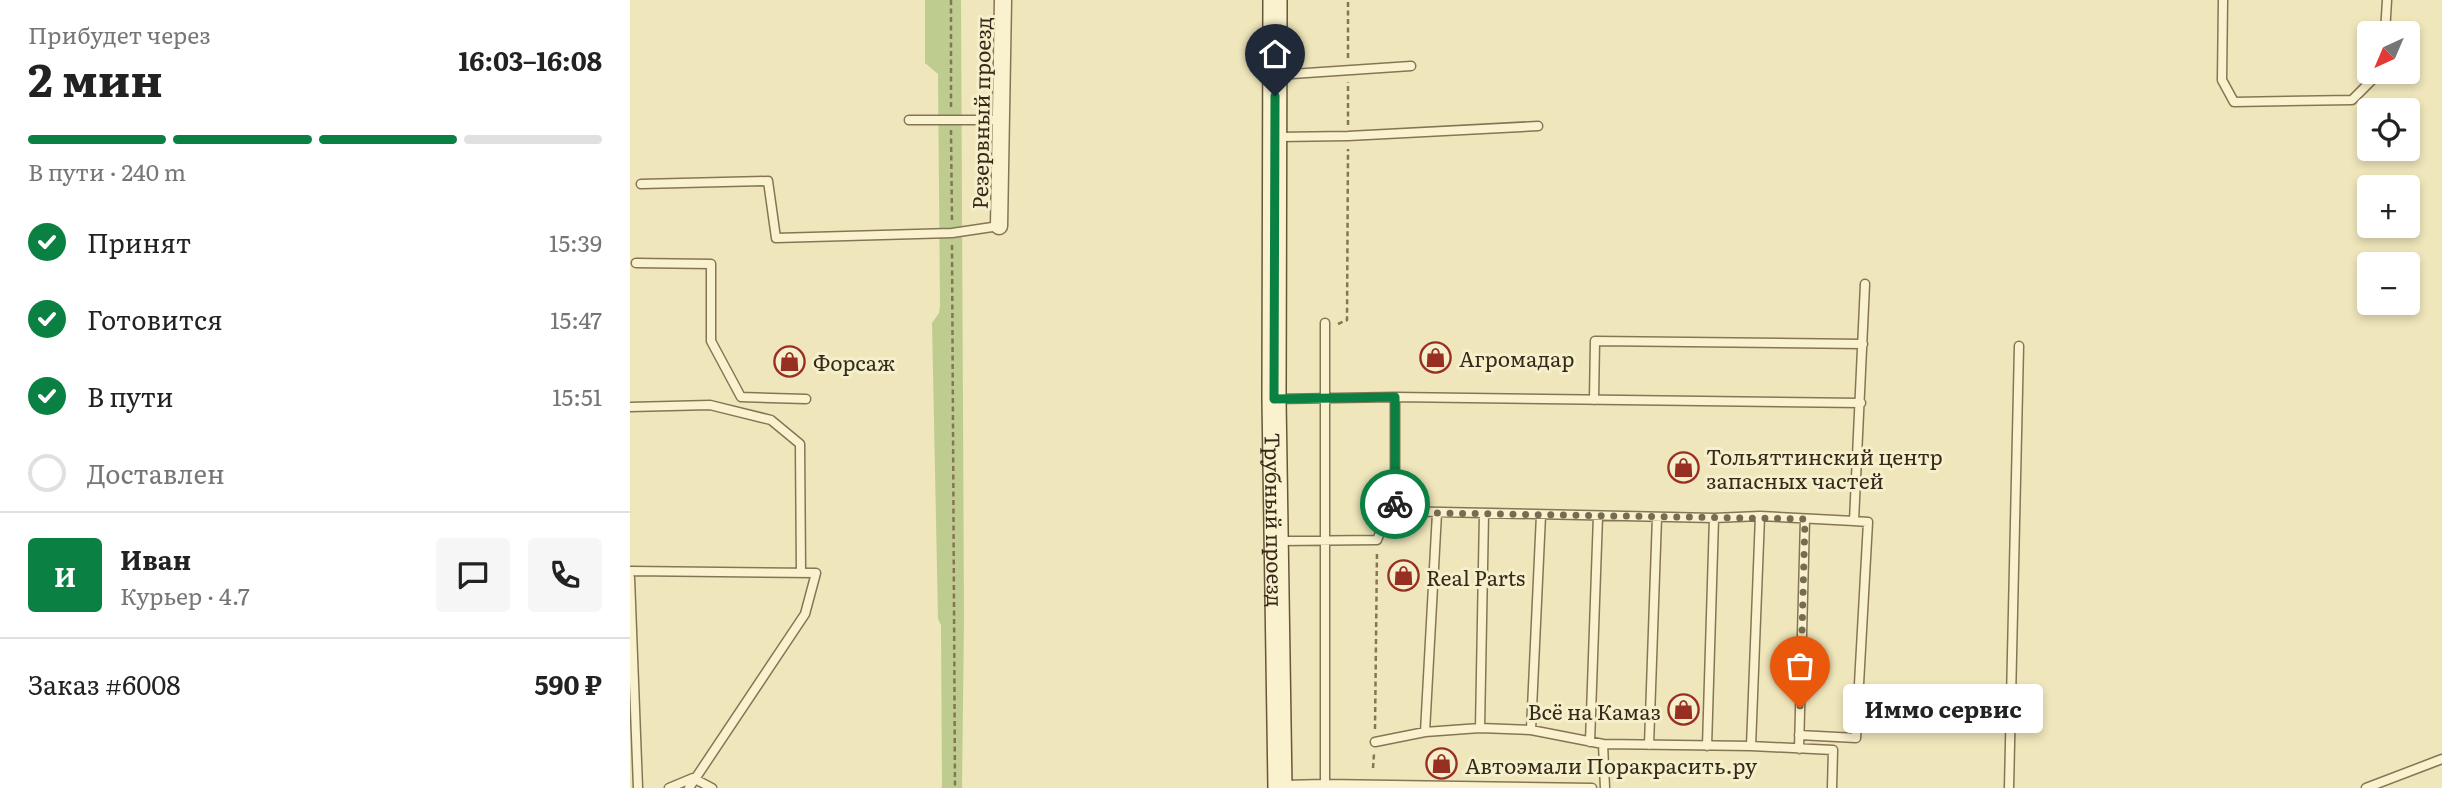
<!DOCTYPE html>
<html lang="ru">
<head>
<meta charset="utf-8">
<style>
	body { margin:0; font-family:Literata,serif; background:#f6f6f6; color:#222; height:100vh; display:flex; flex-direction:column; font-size:26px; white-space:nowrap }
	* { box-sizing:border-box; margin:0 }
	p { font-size:23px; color:#767676 }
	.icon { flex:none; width:38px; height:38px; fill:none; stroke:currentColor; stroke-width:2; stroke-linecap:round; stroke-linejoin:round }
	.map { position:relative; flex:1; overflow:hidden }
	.details { display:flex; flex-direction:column; background:#fff; width:630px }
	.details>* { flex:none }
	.needle { width:46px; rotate:224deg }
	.buttons { position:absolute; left:1727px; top:21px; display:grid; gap:14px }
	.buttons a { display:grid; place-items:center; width:63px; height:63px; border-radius:7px; background:#fff; box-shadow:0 4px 10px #0003; font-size:35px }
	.pin { position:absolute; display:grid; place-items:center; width:60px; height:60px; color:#fff; margin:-72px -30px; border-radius:50% 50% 50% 0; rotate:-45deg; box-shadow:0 0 7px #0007 }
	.pin .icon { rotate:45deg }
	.courier { position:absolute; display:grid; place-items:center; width:70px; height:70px; margin:-35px; border:5px solid #0b8043; border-radius:50%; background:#fff; color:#222; box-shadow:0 2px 9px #0007 }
	.bubble { position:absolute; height:49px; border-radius:7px; background:#fff; box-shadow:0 4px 10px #0003; font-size:23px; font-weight:700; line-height:49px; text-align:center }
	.overview em { font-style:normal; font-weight:700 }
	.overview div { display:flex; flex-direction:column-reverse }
	.overview { display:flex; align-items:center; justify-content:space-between; height:119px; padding:0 28px }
	h1 { font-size:46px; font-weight:700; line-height:52px }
	.bar { display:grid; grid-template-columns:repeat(4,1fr); gap:10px 7px; align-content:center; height:84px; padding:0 28px }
	.bar i { height:9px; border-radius:5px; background:#e0e0e0 }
	.bar .active { background:#0b8043 }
	.bar p { grid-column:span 4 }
	.line { display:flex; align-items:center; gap:18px; padding:0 28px; border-top:2px solid #e0e0e0 }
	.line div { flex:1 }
	.round { display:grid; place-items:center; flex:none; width:74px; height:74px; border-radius:7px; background:#f6f6f6 }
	ol { padding:0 28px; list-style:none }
	li { display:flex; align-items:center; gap:21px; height:77px }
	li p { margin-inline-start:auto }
	li .icon { padding:7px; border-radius:50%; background:#0b8043; color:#fff; stroke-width:4 }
	li:last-child { color:#767676 }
	li i { width:38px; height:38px; border:4px solid #e0e0e0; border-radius:50% }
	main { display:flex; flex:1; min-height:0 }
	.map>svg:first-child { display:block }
</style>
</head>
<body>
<main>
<section class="details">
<div class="overview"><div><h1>2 мин</h1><p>Прибудет через</p></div><em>16:03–16:08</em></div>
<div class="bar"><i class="active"></i><i class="active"></i><i class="active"></i><i></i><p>В пути · 240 m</p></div>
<ol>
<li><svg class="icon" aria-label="check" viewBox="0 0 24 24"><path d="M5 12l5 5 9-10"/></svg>Принят<p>15:39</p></li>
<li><svg class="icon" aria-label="check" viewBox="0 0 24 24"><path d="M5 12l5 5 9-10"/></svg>Готовится<p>15:47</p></li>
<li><svg class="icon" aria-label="check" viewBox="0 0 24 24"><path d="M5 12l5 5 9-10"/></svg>В пути<p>15:51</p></li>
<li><i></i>Доставлен</li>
</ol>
<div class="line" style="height:126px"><b class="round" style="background:#0b8043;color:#fff">И</b><div><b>Иван</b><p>Курьер · 4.7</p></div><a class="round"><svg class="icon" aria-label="chat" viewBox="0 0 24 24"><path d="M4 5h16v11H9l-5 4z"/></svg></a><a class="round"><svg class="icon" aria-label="phone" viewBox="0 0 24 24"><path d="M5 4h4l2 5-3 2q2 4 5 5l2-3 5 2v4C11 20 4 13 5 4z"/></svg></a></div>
<div class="line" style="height:91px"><div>Заказ #6008</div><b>590 ₽</b></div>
</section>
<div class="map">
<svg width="1812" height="788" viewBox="0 0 1812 788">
	<rect width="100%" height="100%" fill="#efe6bb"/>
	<!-- green -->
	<path fill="#becd8f" d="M295,0H331L334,619L332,788H312L311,625L308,619L302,323L309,313L310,306L308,74L295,63Z"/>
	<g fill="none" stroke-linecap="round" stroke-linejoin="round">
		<defs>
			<path id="lane" d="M1593,0L1592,80L1604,102L1722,100L1750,72
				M1755,33L1757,0
				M647,75L781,66
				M279,120H370
				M648,137L718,136L908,126
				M11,184L138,181L146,238L322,233L369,226
				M6,263L81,264V341L111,397L176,399
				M695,323V784L962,788
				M765,397V511
				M647,399L765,397L1231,403
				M964,400L965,341L1233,344
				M0,407L80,405L141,420L170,444L171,573
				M647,541L747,540L756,518L765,511L1084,518L1130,516L1224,521
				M0,571L186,573L175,614L59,788
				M0,578L8,788
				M850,728L854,513
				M901,730L911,515
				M795,732L807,513
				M1169,735L1226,738L1238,522L1224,521L1235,284
				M745,742L795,732L850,728L901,730L973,744L1121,746L1203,750L1202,788
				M960,742L968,516
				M973,744L975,788
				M1019,745L1027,517
				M1077,746L1084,518
				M1121,746L1130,516
				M1169,749L1175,519
				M653,785L695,784
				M39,788L63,778L82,788
				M1379,788L1389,346
				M1736,788L1812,759"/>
			<path id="street" d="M369,226L373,0"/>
			<g id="secondary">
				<path id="s1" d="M645,0L644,399L650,788"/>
			</g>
		</defs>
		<!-- lane casing -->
		<use href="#lane" stroke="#867555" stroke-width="11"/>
		<!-- street casing -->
		<use href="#street" stroke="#867555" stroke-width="19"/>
		<!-- secondary casing -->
		<use href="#secondary" stroke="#685638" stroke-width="26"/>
		<!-- path -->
		<path stroke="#867555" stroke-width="2.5" stroke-dasharray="5 3.5" stroke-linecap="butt" d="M321,0V109
			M718,58V0
			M718,125V82
			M321,130L322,221
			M322,245L325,788
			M708,324L717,320L718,149
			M745,729L747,551
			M743,768L744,754"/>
		<!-- lane -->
		<use href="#lane" stroke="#faf2ce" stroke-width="8"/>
		<!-- street -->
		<use href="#street" stroke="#faf2ce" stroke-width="16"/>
		<!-- secondary -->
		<use href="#secondary" stroke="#faf2ce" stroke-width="23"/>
	</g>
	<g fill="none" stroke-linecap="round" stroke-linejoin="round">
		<!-- done -->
		<path stroke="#766c52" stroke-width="7" stroke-dasharray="0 12.6" d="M765,504V512L807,513L1175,519L1170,708"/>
		<!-- route -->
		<path stroke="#0b8043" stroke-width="9" d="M645,96L644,399L765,397V504"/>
	</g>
	<!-- icons -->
	<defs>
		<symbol id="shop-ring" viewBox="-11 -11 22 22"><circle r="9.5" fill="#f6efcb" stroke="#973023" stroke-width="1.5"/><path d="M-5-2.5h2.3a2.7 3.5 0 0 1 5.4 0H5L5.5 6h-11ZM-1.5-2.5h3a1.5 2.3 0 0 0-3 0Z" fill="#973023"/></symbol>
	</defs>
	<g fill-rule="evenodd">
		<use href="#shop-ring" x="788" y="340" width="35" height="35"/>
		<use href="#shop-ring" x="142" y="344" width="35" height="35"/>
		<use href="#shop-ring" x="1036" y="450" width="35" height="35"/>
		<use href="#shop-ring" x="756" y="558" width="35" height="35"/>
		<use href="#shop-ring" x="1036" y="692" width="35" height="35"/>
		<use href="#shop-ring" x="794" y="746" width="35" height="35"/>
	</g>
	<g text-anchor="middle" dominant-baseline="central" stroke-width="6" stroke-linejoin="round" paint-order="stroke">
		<!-- street labels -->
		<g font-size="21" fill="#352a1a" stroke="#f6efcb">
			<text transform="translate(350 113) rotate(-89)">Резервный проезд</text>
			<text stroke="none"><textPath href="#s1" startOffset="520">Трубный проезд</textPath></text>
		</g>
		<!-- poi labels -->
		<g font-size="21" fill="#352a1a" stroke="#f6efcb" text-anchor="start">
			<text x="829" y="357">Агромадар</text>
			<text x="183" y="361">Форсаж</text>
			<text x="1076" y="455">Тольяттинский центр<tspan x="1076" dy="24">запасных частей</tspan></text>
			<text x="796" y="576">Real Parts</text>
			<text x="1031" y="710" text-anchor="end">Всё на Камаз</text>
			<text x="835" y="764">Автоэмали Поракрасить.ру</text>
		</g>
	</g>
</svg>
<div class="buttons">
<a><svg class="needle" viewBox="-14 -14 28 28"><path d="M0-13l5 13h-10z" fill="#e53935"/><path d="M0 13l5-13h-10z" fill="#767676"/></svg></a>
<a><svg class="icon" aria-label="locate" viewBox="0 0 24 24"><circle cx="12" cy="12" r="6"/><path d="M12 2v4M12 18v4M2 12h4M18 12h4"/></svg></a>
<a>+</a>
<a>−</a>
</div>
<div class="pin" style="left:1170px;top:708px;background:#ea580c"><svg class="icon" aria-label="bag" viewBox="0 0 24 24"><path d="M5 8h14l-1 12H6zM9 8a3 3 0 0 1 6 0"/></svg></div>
<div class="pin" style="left:645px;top:96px;background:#1f2937"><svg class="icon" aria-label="home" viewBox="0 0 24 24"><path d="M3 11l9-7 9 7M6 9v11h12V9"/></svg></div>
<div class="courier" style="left:765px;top:504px"><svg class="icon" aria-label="bike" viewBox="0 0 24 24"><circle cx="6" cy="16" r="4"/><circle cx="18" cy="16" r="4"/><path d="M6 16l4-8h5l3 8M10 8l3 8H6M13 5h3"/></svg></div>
<div class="bubble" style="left:1213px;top:684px;width:200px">Иммо сервис</div>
</div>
</main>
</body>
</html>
